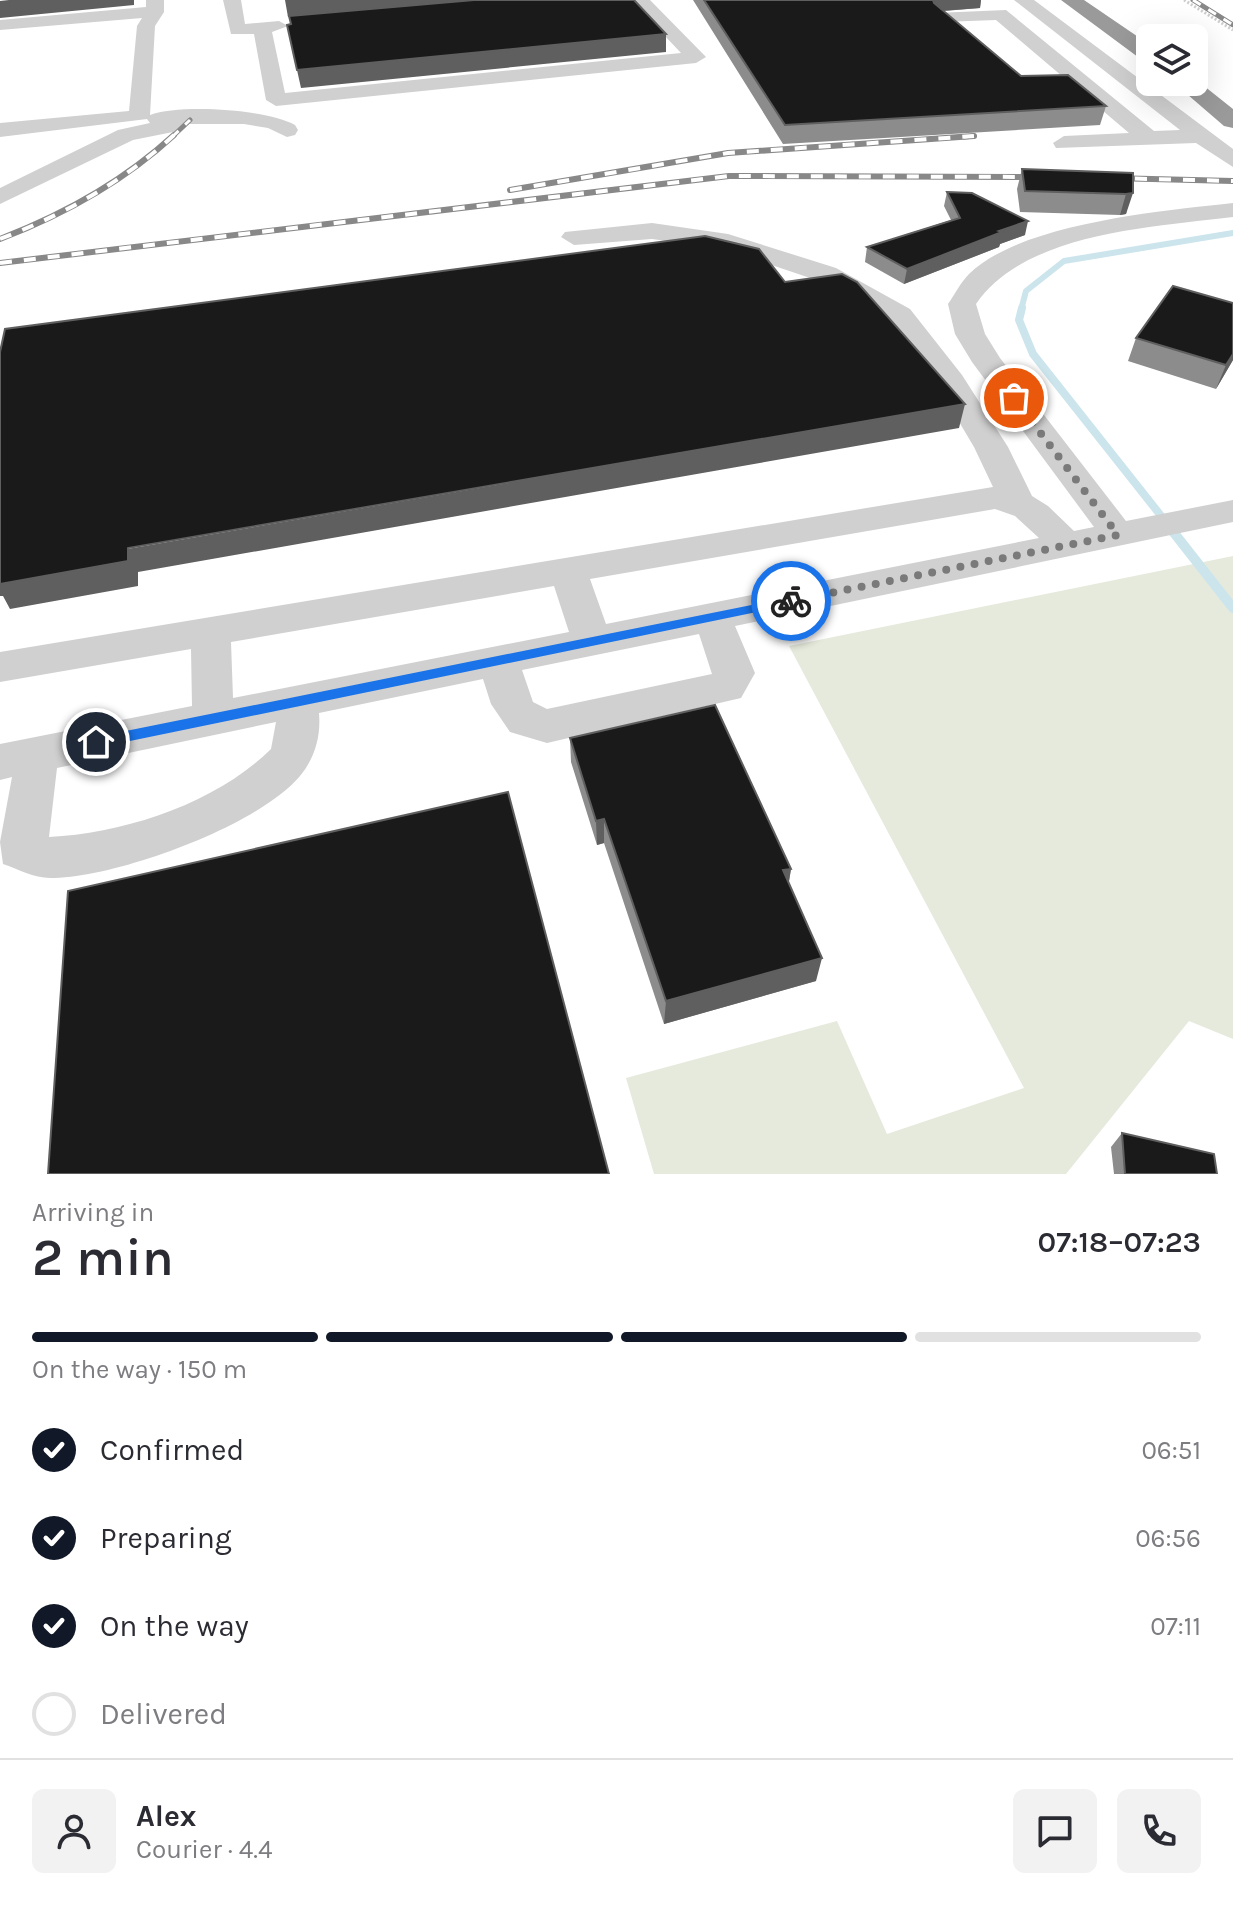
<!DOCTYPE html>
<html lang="en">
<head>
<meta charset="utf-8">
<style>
	body { margin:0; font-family:Karla,sans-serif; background:#f2f2f3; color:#2b2b33; height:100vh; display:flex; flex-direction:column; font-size:30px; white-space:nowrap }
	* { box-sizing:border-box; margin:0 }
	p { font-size:26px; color:#7c7c81 }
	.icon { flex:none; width:44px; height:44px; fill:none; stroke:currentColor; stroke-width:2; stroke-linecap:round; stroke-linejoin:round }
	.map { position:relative; height:1174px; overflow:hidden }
	.sheet { display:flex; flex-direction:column; background:#fff; flex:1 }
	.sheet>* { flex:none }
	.fabs { position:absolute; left:1136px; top:24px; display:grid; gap:16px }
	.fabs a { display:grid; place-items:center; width:72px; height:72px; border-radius:12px; background:#fff; box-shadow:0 8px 32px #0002; font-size:40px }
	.pin { position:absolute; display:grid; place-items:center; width:68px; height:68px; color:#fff; margin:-34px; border:4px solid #fff; border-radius:50%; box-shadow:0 2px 8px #0007 }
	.courier { position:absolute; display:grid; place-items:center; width:80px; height:80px; margin:-40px; border:6px solid #1a73e8; border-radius:50%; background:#fff; color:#222; box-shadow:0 2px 10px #0007 }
	.summary em { font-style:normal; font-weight:600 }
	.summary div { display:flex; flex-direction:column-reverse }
	.summary { display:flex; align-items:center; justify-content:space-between; height:136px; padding:0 32px }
	h1 { font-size:52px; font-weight:600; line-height:60px }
	.bar { display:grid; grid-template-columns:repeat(4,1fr); gap:12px 8px; align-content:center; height:96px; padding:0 32px }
	.bar i { height:10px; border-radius:6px; background:#e1e1e2 }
	.bar .on { background:#111827 }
	.bar p { grid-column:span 4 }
	.line { display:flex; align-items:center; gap:20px; padding:0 32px; border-top:2px solid #e1e1e2 }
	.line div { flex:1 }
	.round { display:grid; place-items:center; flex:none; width:84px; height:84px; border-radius:12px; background:#f2f2f3 }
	ol { padding:0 32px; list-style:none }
	li { display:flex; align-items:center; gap:24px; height:88px }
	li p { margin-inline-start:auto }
	li .icon { padding:8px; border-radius:50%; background:#111827; color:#fff; stroke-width:4 }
	li:last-child { color:#7c7c81 }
	li i { width:44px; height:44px; border:4px solid #e1e1e2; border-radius:50% }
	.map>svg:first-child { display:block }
</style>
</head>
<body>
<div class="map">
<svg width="1233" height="1174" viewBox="0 0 1233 1174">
	<rect width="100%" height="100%" fill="#fff"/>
	<!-- green -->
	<path fill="#e5eadc" d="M1233,556V1039L1189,1021L1066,1174H654L626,1078L837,1021L887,1134L1024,1088L789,646Z"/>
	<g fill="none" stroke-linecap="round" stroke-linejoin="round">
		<!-- stream-far2 -->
		<path stroke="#cce5ec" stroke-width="6" d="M1021,310L1026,291L1064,261L1233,233"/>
		<!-- stream-far1 -->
		<path stroke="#cce5ec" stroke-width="8" d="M1022,308L1019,320L1033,354L1173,531"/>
		<!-- stream -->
		<path stroke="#cce5ec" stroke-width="10" d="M1171,529L1233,608"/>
		<!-- path -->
		<path stroke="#cdcdcd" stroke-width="3" stroke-dasharray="2 2" stroke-linecap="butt" d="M1184,0L1233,30"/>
		<!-- minor -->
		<path fill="#d0d0d0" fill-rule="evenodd" d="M146,0H164V12L155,26L150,115C180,104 266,109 295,125L298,130L295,135L287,137L268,128L244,124H189L178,131L133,140L0,204V188L118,130L150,123L147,119L0,137V123L129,111L137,26L142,18L0,30V20L146,7Z
			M223,0H241L245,24L279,21L288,26L272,32L285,93L681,53L631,0H650L706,57L696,63L276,106L266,100L254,34H231Z
			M1014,0H1034L1233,149V167L1196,143L1056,148L1053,143L1064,136L1129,133L996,20L942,22L933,17L936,13L1006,10L1154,131L1180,130Z
			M1233,203V217C1154,227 1025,232 976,304L985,334L1000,358L1126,521L1233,500V522L735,626L755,673L741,698L547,743L510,732L491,704L483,679L319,713C321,736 315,758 300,776C258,826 116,878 50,878C34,878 18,869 3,864L0,842L12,777L0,780V744L192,706L191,649L0,682V652L993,487L974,447L933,378L890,321L816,280L724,249L652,239L574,245L561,237L565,232L652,223L728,234L836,268L910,309L962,375L1008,447L1032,496L1048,506L1074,531L1094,527L972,362L955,334L948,304C955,294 961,282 969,274C1021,223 1162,211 1233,203ZM995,509L1015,516L1039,538L606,624L590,579ZM554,586L569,632L233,698L231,642ZM699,634L712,674L547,709L533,702L522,670ZM276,722L271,749C216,803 126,833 49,837L57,768Z"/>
		<!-- highway -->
		<path fill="#9a9a9a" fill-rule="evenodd" d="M1061,0H1084L1150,45V62L1142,60Z
			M1194,78L1233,109V128L1224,126L1173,82H1194Z"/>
		<defs>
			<path id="rail-far1" d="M1193,0L1233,25
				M172,137L190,120
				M964,137L974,136"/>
			<path id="rail" d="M1111,178L1233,181
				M510,190L728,153L974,136
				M0,239C65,214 123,182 174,135
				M0,263L729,176L1043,177"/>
		</defs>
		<!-- rail-far1 casing -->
		<use href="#rail-far1" stroke="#888" stroke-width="5"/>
		<!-- rail casing -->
		<use href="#rail" stroke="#888" stroke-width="6"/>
		<!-- rail-far1 -->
		<use href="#rail-far1" stroke="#fff" stroke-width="3" stroke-dasharray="9" stroke-linecap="butt"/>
		<!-- rail -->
		<use href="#rail" stroke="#fff" stroke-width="4" stroke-dasharray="12" stroke-linecap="butt"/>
	</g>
	<!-- wall -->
	<path fill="#8c8c8c" d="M693,0H981L980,8L944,11L1021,76L1106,106L1100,125L783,144Z
		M1022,169L1133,173L1126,214L1120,215L1020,212L1017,189Z
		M947,192L1025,235L1000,244L999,247L904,284L865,262L867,247L951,220L944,206Z
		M1233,303V360L1216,389L1128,361L1136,338Z
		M570,738L791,869L789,882L816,981L664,1024L604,843L597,845L571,762Z
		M1122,1133L1217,1174H1114L1111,1147Z"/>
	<!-- shaded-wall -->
	<path fill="#5f5f5f" d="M9,0H134V5L0,18V1Z
		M285,0H479L288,17Z
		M929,0H981L980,8L927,12Z
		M666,34V52L301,88L297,70Z
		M1133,193L1126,214L1120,215L1126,194Z
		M1028,221L1025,235L1000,244L999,247L904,284L907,269L999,231Z
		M1233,354V360L1216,389L1226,365Z
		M965,404L959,428L138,572V586L10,609L3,596H0V571Z
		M604,819V843L597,845L596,821Z
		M791,869L787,892L783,870Z
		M822,958L816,981L664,1024L666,1001Z"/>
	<!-- building -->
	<path fill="#1a1a1a" stroke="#5f5f5f" stroke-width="2" d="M474,0H634L666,34L297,70L287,25L291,24L289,16Z
		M704,0H933L934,3L1021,76L1068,75L1106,106L785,125Z
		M1022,169L1133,173V193L1126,194L1025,191Z
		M947,192L972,193L1028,221L999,231L1002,232L907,269L867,247L960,218Z
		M705,236L759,249L785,282L842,274L857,282L965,404L128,548V561L0,584V352L5,329Z
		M1173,286L1233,303V354L1226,365L1136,338Z
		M715,705L791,869L783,870L822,958L666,1001L604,819L596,821L570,738Z
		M508,792L609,1174H48L68,891Z
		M1122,1133L1214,1154L1217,1174H1125Z"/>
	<!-- route -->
	<path fill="#1a73e8" d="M791,597L798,601L796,604L96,748L88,742L96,737Z"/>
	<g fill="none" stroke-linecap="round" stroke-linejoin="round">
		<!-- done -->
		<path stroke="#7a7a7a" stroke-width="8" stroke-dasharray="0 14.4" d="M791,601L1118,535L1014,398"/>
	</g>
</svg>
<div class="fabs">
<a><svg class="icon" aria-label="layers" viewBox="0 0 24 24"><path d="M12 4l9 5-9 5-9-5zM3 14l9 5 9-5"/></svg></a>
</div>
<div class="pin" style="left:1014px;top:398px;background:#ea580c"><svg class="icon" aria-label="bag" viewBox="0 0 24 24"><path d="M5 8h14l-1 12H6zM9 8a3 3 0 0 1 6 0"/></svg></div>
<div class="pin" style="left:96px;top:742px;background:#1f2937"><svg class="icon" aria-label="home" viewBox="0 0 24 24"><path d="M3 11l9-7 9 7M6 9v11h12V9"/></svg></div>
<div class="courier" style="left:791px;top:601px"><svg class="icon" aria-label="bike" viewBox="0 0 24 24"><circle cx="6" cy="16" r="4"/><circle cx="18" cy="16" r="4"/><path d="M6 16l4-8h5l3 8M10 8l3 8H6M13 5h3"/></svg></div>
</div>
<section class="sheet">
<div class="summary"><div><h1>2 min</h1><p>Arriving in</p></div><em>07:18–07:23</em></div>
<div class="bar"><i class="on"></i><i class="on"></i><i class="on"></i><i></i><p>On the way · 150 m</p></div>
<ol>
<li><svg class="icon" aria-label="check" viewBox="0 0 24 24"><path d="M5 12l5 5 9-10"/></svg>Confirmed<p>06:51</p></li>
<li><svg class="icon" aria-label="check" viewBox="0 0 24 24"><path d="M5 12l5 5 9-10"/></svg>Preparing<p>06:56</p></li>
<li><svg class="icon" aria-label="check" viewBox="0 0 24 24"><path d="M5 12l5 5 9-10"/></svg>On the way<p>07:11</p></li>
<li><i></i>Delivered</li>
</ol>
<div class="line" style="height:144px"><a class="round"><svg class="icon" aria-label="person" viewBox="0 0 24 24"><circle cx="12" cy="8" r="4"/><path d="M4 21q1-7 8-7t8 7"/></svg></a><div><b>Alex</b><p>Courier · 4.4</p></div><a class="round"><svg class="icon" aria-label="chat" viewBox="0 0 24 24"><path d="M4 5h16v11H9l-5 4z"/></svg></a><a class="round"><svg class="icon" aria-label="phone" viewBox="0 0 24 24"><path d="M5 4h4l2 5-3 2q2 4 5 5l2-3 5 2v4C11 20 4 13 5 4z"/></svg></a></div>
</section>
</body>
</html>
